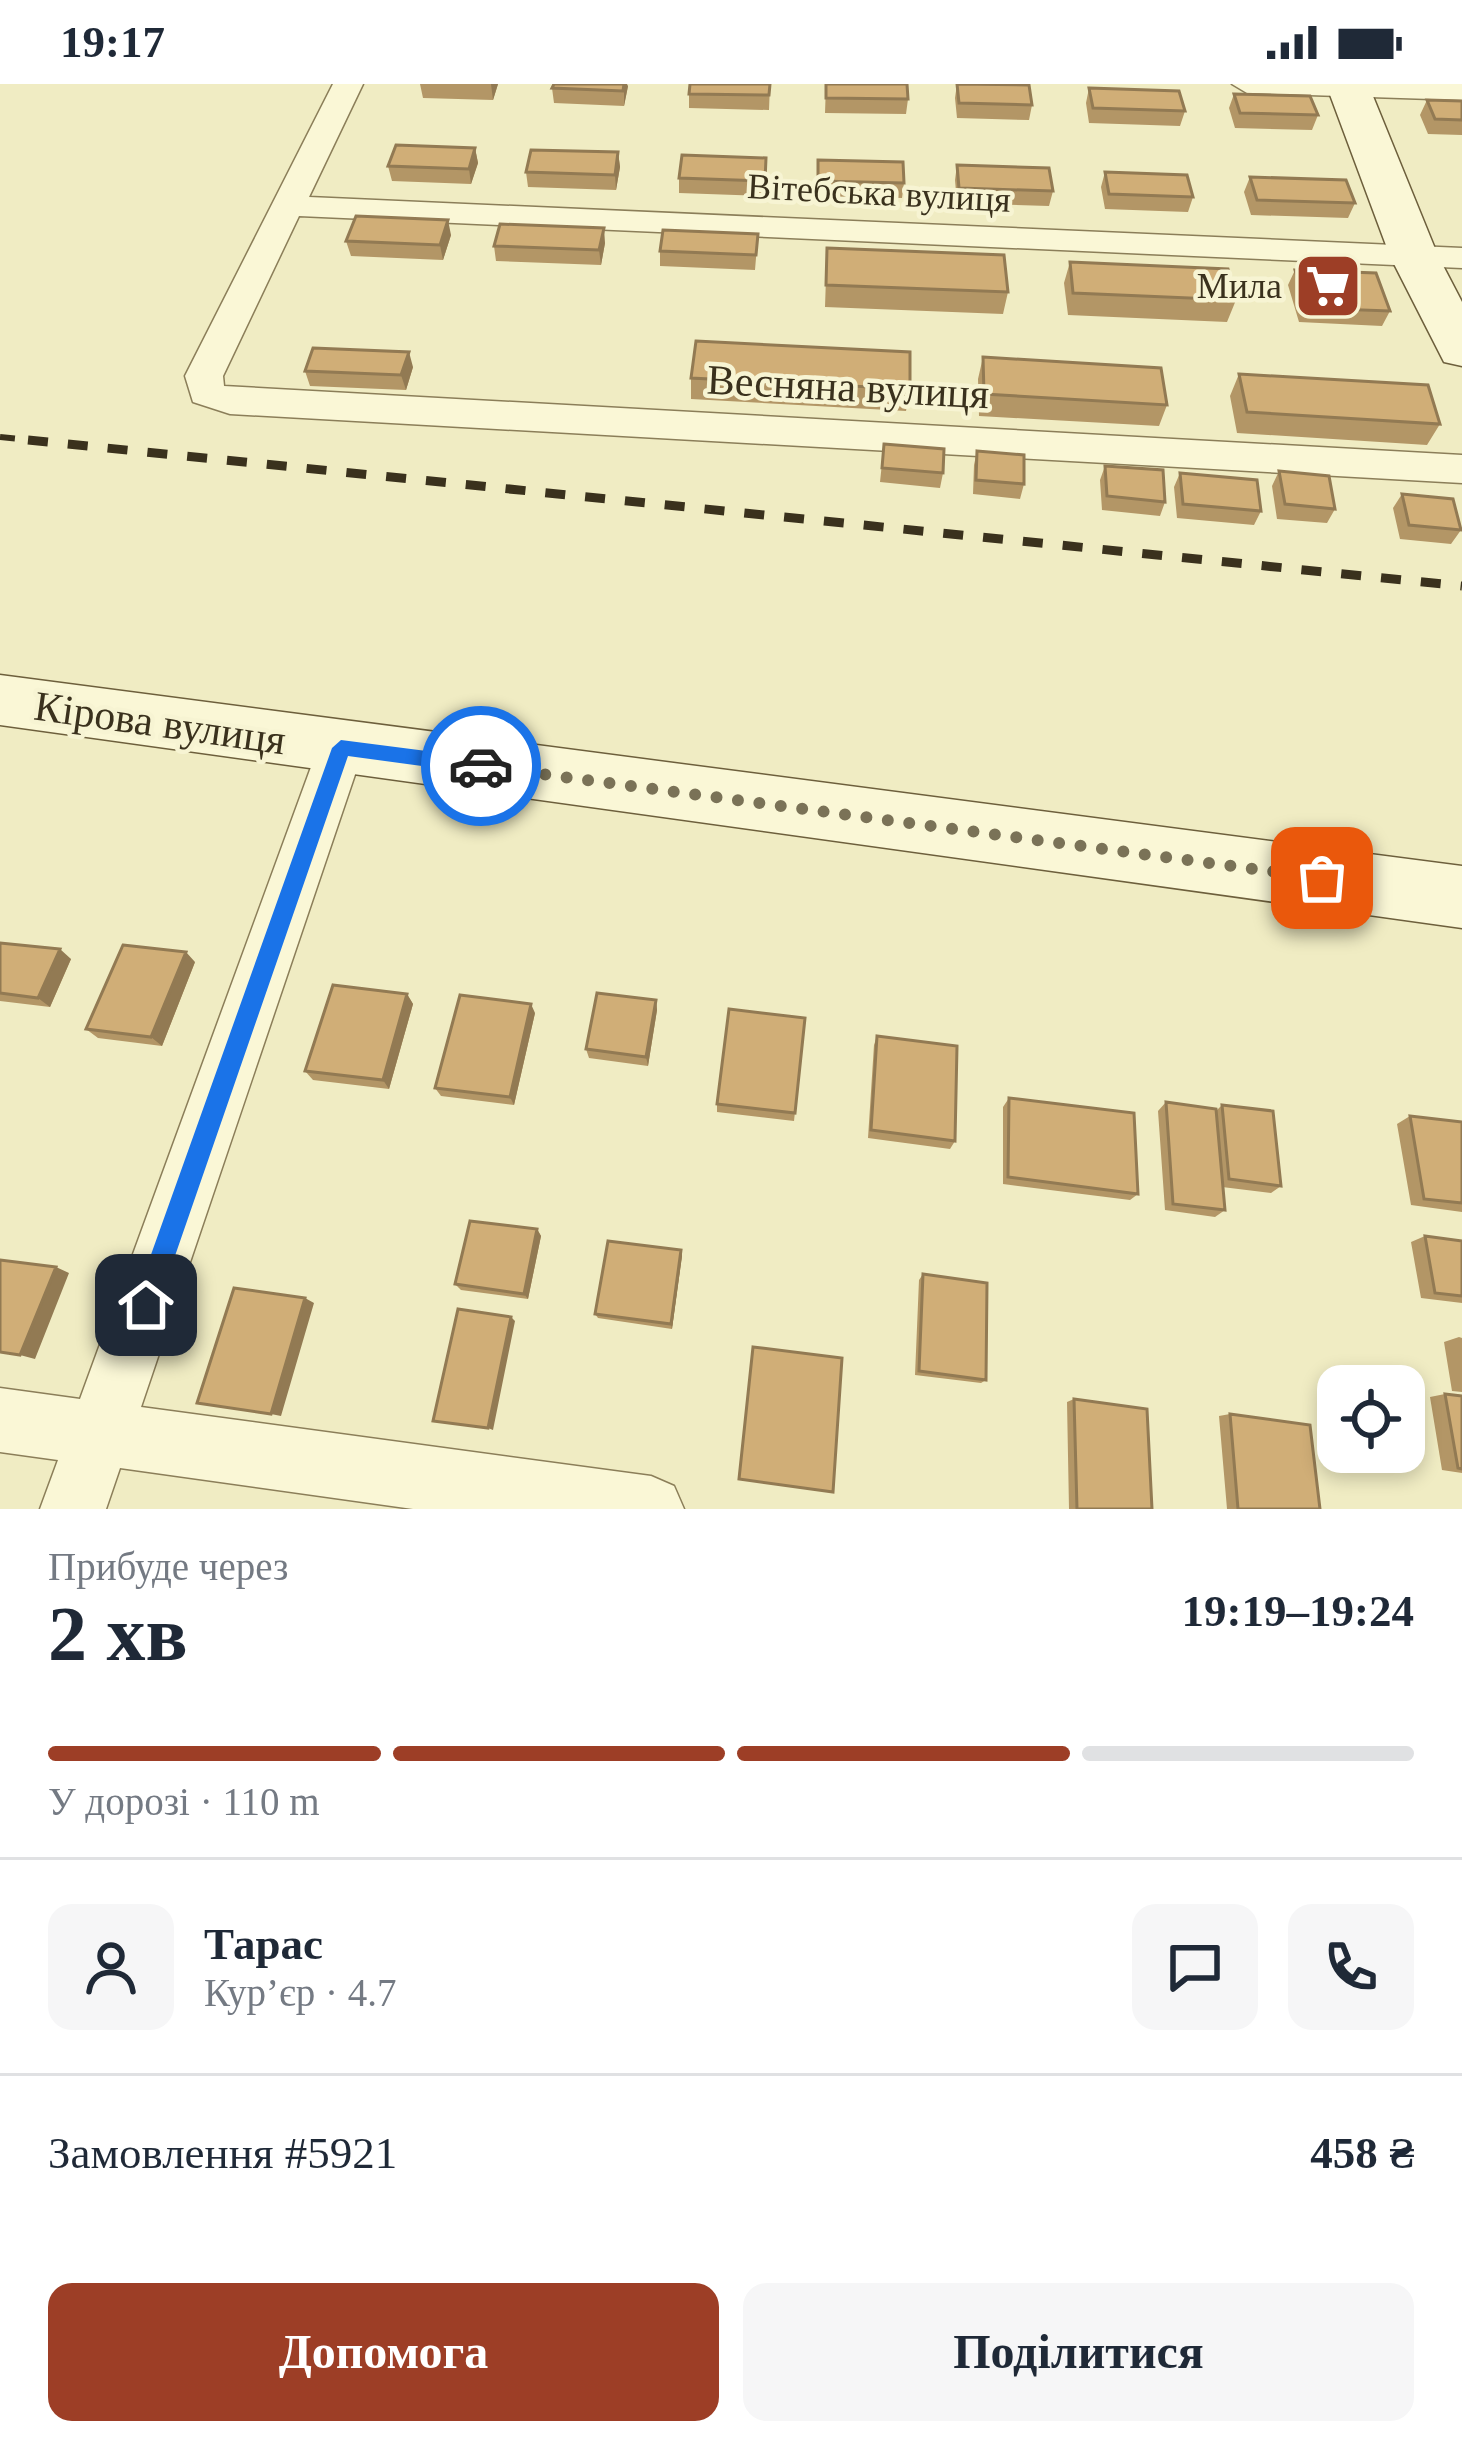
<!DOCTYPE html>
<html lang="uk">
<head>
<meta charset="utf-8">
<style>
	body { margin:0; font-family:"Times New Roman",serif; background:#f6f6f7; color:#1f2937; height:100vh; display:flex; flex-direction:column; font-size:45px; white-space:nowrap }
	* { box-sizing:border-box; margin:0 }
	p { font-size:39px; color:#747a83 }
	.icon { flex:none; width:66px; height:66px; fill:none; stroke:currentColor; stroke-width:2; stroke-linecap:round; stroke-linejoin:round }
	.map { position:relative; height:1425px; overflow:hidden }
	.side { display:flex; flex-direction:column; background:#fff; flex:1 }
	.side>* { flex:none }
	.fabs { position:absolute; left:1317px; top:1281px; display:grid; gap:24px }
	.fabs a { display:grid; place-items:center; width:108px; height:108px; border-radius:24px; background:#fff; box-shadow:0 6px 18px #0003; font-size:60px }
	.pin { position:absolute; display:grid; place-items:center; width:102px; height:102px; color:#fff; margin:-51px; border-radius:24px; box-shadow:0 6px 18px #0006 }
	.courier { position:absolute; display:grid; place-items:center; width:120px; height:120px; margin:-60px; border:9px solid #1a73e8; border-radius:50%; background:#fff; color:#222; box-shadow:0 3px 15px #0007 }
	.overview em { font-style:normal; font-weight:700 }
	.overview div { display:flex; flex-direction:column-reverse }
	.overview { display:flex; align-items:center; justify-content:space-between; height:204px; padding:0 48px }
	h1 { font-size:78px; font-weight:700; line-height:90px }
	.bar { display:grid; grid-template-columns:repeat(4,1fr); gap:18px 12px; align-content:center; height:144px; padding:0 48px }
	.bar i { height:15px; border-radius:9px; background:#e0e1e3 }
	.bar .current { background:#9d3e26 }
	.bar p { grid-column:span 4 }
	.line { display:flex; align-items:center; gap:30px; padding:0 48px; border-top:3px solid #e0e1e3 }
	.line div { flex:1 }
	.round { display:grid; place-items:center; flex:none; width:126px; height:126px; border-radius:24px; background:#f6f6f7 }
	.primary-button { display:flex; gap:24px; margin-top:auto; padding:24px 48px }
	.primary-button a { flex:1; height:138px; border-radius:24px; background:#9d3e26; color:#fff; font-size:48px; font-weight:700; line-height:138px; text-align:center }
	.primary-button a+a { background:#f6f6f7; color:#1f2937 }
	.status { display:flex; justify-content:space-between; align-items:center; height:84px; padding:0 60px; background:#fff; direction:ltr }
	.status svg { height:33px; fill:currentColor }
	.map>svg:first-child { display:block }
</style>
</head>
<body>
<div class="status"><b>19:17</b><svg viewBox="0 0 49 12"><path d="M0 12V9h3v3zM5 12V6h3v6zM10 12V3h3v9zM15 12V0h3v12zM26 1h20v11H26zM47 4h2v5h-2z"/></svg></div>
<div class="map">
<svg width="1462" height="1425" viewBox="0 0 1462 1425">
	<rect width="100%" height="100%" fill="#f0ecc3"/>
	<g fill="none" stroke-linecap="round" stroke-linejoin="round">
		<defs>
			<path id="street" d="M333,0H363L309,113L1462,164V184L299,132L223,292L224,302L1462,371V399L230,330L193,318L185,292Z
				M1232,0H1462V16L1247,9Z
				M341,645L358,650L364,664L141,1323L651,1392L674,1402L684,1425H413L120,1384L106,1425H40L58,1376L0,1368V1304L80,1315L318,664L324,650Z"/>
			<path id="secondary" d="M1326,0H1368L1438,172L1462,218V282L1444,278L1390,172Z
				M0,591L1462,782V844L0,641Z"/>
		</defs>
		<!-- street casing -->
		<use href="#street" stroke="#8b7e59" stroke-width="3"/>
		<!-- secondary casing -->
		<use href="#secondary" stroke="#6d5f3c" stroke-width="3"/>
		<!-- street -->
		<use href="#street" fill="#faf7d6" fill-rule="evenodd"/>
		<!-- secondary -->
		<use href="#secondary" fill="#faf7d6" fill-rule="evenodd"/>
		<!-- rail-far1 -->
		<path stroke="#3a311d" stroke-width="6" stroke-dasharray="15 15" stroke-linecap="butt" d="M0,353L58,359"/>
		<!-- rail -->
		<path stroke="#3a311d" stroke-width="9" stroke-dasharray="20 20" stroke-linecap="butt" d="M28,356L1462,502"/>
	</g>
	<!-- wall -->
	<path fill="#b39666" d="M420,0H498L493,16L423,14Z
		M770,0L769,26L689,24V10Z
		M826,0L908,15L906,30L825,29Z
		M957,0L1032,21L1029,36L957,34L955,14Z
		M628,2L624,22L554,19L552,4Z
		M1089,4L1185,27L1180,42L1089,39L1086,19Z
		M1234,10L1318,31L1312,46L1235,44L1229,24Z
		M1427,16L1462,17V51L1428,50L1420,31Z
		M475,64L478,79L471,100L392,97L388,82Z
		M618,68L620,83L616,106L528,103L526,88Z
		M766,74L764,112L679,109V94Z
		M818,76L904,99L902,114L817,112Z
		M957,81L1053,107L1049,122L957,119L955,96Z
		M1105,88L1193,113L1188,128L1105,125L1101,103Z
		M1250,93L1355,119L1348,134L1251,131L1244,108Z
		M758,150L755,186L660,182V167Z
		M451,151L443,176L351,172L346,157Z
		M605,159L601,181L496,177L494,162Z
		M827,164L1008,208L1003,230L825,223Z
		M1070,178L1236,216L1227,238L1068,231L1064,199Z
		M1295,186L1390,227L1382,242L1299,238L1288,201Z
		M983,273L1167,321L1159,342L979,332L978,295Z
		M413,283L406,306L310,302L305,287Z
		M1239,290L1440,340L1427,361L1237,349L1230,312Z
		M691,294L910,305L906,327L691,315Z
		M884,360L943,389L940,404L880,398Z
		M977,367L1024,400L1020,415L973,410L974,381Z
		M1105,382L1165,418L1160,432L1102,426L1100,396Z
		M1279,387L1335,425L1327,439L1277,435L1272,402Z
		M1180,389L1261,427L1254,441L1177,434L1174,403Z
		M1402,410L1461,446L1451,460L1400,455L1393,424Z
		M0,859L71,875L50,923L0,917Z
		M195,878L162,962L98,954L86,945Z
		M407,910L413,920L389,1005L313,996L305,987Z
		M656,916L657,926L648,982L589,974L586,965Z
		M535,929L514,1021L441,1012L435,1004Z
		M805,934L794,1037L717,1028V1020Z
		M877,952L955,1057L950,1065L868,1054L874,961Z
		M1009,1014L1138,1110L1130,1116L1003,1100V1023Z
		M1166,1018L1216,1027L1222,1021L1281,1102L1271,1109L1222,1103L1225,1126L1215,1133L1165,1126L1158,1027Z
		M1410,1032L1462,1038V1128L1411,1121L1397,1040Z
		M537,1145L541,1152L528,1215L461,1206L455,1200Z
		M1425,1152L1462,1157V1219L1421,1214L1411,1158Z
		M681,1166L682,1172L672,1245L598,1234L595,1230Z
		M923,1190L986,1296L981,1299L915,1291L919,1196Z
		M1459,1253L1462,1254V1308L1452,1307L1444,1258Z
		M1445,1310L1462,1312V1389L1442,1386L1430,1313Z
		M1074,1315L1152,1425H1069L1067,1318Z
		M1230,1330L1320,1425H1227L1219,1332Z"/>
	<!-- shaded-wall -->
	<path fill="#927a53" d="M491,0H498L493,16Z
		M624,0H627L628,2L624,22Z
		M475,64L478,79L471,100L469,85Z
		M618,68L620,83L616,106L615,91Z
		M448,136L451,151L443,176L440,161Z
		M604,144L605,159L601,181L599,166Z
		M409,268L413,283L406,306L401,291Z
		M60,865L71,875L50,923L38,914Z
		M186,868L195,878L162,962L151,953Z
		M407,910L413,920L389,1005L383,996Z
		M656,916L657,926L648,982L646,973Z
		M531,920L535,929L514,1021L510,1013Z
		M537,1145L541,1152L528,1215L524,1210Z
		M681,1166L682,1172L672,1245L671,1240Z
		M56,1183L69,1189L35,1275L20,1271Z
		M305,1214L314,1219L281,1332L271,1330Z
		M511,1233L515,1237L493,1346L488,1344Z"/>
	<!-- building -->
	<path fill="#d0ae77" stroke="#927a53" stroke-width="3" d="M554,0H624L623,7L552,4Z
		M690,0H770L769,11L689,10Z
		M826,0H907L908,15L826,14Z
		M957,0L1029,1L1032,21L959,19Z
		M1089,4L1179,7L1185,27L1093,24Z
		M1234,10L1310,12L1318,31L1240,29Z
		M1427,16L1462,17V36L1435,35Z
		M396,61L475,64L469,85L388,82Z
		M531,66L618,68L615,91L526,88Z
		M682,71L766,74L765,97L679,94Z
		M818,76L903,78L904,99L818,97Z
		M957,81L1049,84L1053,107L959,104Z
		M1105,88L1187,91L1193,113L1109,110Z
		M1250,93L1346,96L1355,119L1257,116Z
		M356,132L448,136L440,161L346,157Z
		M500,140L604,144L599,166L494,162Z
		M663,146L758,150L756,171L660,167Z
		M827,164L1004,171L1008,208L826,201Z
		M1070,178L1228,185L1236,216L1073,209Z
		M1295,186L1376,189L1390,227L1306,224Z
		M696,257L910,268V305L691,294Z
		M313,264L409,268L401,291L305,287Z
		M983,273L1161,284L1167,321L984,310Z
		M1239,290L1428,301L1440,340L1247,328Z
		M884,360L944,365L943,389L882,384Z
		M977,367L1024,371V400L976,396Z
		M1105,382L1163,386L1165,418L1107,412Z
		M1279,387L1329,392L1335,425L1285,420Z
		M1180,389L1257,396L1261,427L1183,420Z
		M1402,410L1453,415L1461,446L1409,441Z
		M0,859L60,865L38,914L0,909Z
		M123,861L186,868L151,953L86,945Z
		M333,901L407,910L383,996L305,987Z
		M597,909L656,916L646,973L586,965Z
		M460,911L531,920L510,1013L435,1004Z
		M729,925L805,934L795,1029L717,1020Z
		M877,952L957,962L955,1057L871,1046Z
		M1009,1014L1134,1029L1138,1110L1008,1093Z
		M1166,1018L1216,1025L1225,1126L1173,1120Z
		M1222,1021L1273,1027L1281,1102L1229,1095Z
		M1410,1032L1462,1038V1119L1424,1115Z
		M470,1137L537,1145L524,1210L455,1200Z
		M1425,1152L1462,1157V1212L1435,1209Z
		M608,1157L681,1166L671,1240L595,1230Z
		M0,1176L56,1183L20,1271L0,1268Z
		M923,1190L987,1199L986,1296L919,1287Z
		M234,1204L305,1214L271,1330L197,1319Z
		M458,1225L511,1233L488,1344L433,1337Z
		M753,1263L842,1274L833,1408L739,1395Z
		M1445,1310L1462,1312V1385L1458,1384Z
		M1074,1315L1147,1325L1152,1425H1077Z
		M1230,1330L1310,1341L1320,1425H1238Z"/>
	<!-- route -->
	<path fill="#1a73e8" d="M341,656L481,674L490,682L481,690L348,672L158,1221L154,1229L146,1233L137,1229L133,1221L332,664Z"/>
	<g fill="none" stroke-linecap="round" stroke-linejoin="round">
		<!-- done -->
		<path stroke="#7a7257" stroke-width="12" stroke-dasharray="0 21.6" d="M481,682L1322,794"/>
	</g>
	<!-- icons -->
	<defs>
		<symbol id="supermarket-square" viewBox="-11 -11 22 22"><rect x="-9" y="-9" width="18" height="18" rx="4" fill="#9d3e26" stroke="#f7f4d3"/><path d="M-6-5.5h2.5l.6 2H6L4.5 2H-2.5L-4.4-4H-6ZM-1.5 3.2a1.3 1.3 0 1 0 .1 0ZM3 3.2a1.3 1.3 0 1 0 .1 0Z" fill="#fff"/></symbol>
	</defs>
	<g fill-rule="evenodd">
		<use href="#supermarket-square" x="1290" y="164" width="76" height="76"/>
	</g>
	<g text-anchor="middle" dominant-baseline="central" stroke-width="9" stroke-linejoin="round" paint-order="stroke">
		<!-- far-street labels -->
		<g font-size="36" fill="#3a311d" stroke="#f7f4d3">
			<text transform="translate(879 109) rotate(3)">Вітебська вулиця</text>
		</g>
		<!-- far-poi labels -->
		<g font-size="36" fill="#3a311d" stroke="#f7f4d3" text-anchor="end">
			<text x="1282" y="202">Мила</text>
		</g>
		<!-- street labels -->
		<g font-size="42" fill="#3a311d" stroke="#f7f4d3">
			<text transform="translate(848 303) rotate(3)">Весняна вулиця</text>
			<text transform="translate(160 639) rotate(8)">Кірова вулиця</text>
		</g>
	</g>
</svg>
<div class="fabs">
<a><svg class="icon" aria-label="locate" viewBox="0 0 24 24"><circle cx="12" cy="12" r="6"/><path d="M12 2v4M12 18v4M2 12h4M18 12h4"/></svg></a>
</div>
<div class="pin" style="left:1322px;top:794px;background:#ea580c"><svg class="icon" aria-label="bag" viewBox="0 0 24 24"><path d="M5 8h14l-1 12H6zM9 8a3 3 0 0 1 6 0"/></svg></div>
<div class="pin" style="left:146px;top:1221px;background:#1f2937"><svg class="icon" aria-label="home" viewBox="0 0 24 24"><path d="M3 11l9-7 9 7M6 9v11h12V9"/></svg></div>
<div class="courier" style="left:481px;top:682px"><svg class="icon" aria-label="car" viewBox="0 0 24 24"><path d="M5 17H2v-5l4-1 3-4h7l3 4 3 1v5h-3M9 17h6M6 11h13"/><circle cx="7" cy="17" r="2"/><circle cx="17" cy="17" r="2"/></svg></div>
</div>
<section class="side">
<div class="overview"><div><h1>2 хв</h1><p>Прибуде через</p></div><em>19:19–19:24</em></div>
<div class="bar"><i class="current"></i><i class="current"></i><i class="current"></i><i></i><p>У дорозі · 110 m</p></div>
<div class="line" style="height:216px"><a class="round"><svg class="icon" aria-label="person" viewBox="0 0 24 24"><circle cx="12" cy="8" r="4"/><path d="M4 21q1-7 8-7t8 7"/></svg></a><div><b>Тарас</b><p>Кур’єр · 4.7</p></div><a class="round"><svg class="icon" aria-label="chat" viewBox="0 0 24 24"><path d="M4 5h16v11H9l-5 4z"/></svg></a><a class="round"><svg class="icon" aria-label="phone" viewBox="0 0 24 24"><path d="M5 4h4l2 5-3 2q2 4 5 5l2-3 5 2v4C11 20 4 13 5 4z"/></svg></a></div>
<div class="line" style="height:156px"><div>Замовлення #5921</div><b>458 ₴</b></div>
<div class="primary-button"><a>Допомога</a><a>Поділитися</a></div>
</section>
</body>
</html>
